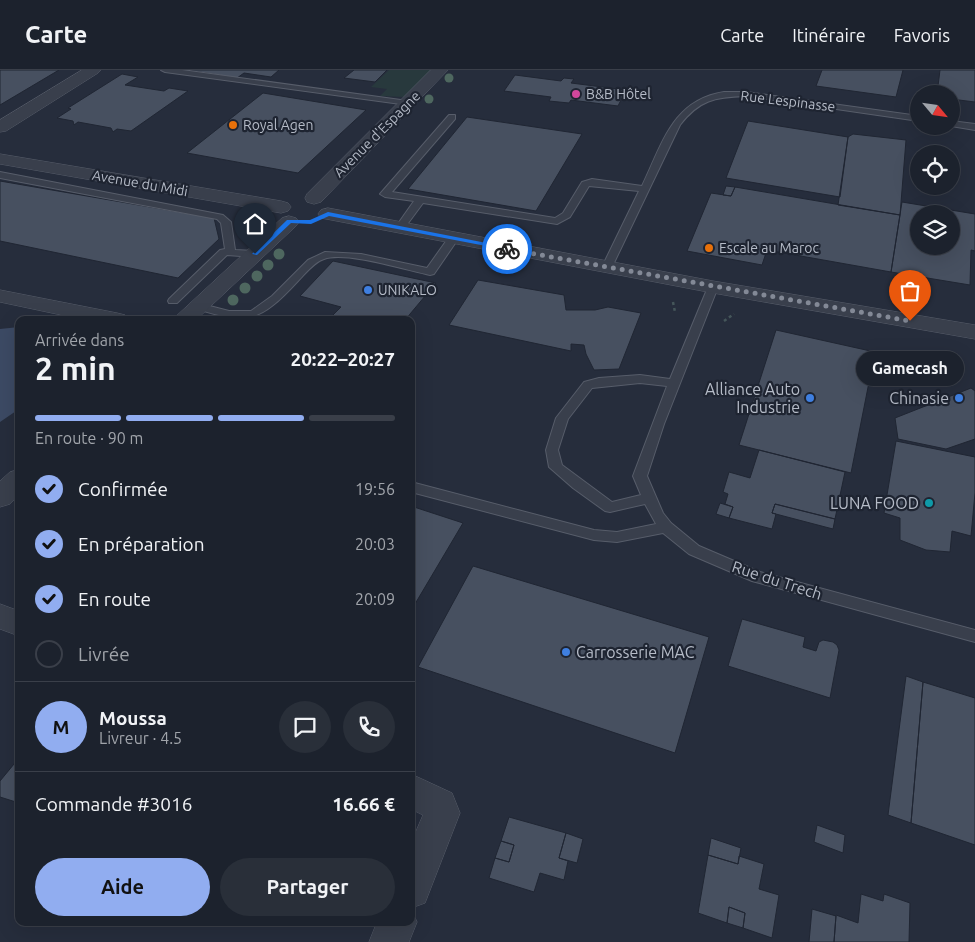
<!DOCTYPE html>
<html lang="fr">
<head>
<meta charset="utf-8">
<style>
	body { margin:0; font-family:Ubuntu,sans-serif; background:#292f39; color:#f1f3f6; height:100vh; display:flex; flex-direction:column; font-size:19px; white-space:nowrap }
	* { box-sizing:border-box; margin:0 }
	p { font-size:16px; color:#a0a4aa }
	.icon { flex:none; width:28px; height:28px; fill:none; stroke:currentColor; stroke-width:2; stroke-linecap:round; stroke-linejoin:round }
	.map { position:relative; flex:1; overflow:hidden }
	.panel { position:absolute; left:15px; top:246px; width:400px; height:610px; display:flex; flex-direction:column; background:#1c222d; border-radius:10px; box-shadow:0 5px 20px #0002,0 0 0 1px #3a3f49 }
	.panel>* { flex:none }
	.needle { width:32px; rotate:119deg }
	.controls { position:absolute; left:910px; top:15px; display:grid; gap:10px }
	.controls a { display:grid; place-items:center; width:50px; height:50px; border-radius:50%; background:#1c222d; box-shadow:0 5px 20px #0002,0 0 0 1px #3a3f49; font-size:25px }
	.pin { position:absolute; display:grid; place-items:center; width:42px; height:42px; color:#fff; margin:-51px -21px; border-radius:50% 50% 50% 0; rotate:-45deg; box-shadow:0 0 5px #0007 }
	.pin .icon { rotate:45deg }
	.courier { position:absolute; display:grid; place-items:center; width:50px; height:50px; margin:-25px; border:4px solid #1a73e8; border-radius:50%; background:#fff; color:#222; box-shadow:0 1px 6px #0007 }
	.bubble { position:absolute; height:35px; border-radius:18px; background:#1c222d; box-shadow:0 5px 20px #0002,0 0 0 1px #3a3f49; font-size:16px; font-weight:600; line-height:35px; text-align:center }
	.summary em { font-style:normal; font-weight:600 }
	.summary div { display:flex; flex-direction:column-reverse }
	.summary { display:flex; align-items:center; justify-content:space-between; height:85px; padding:0 20px }
	h1 { font-size:32px; font-weight:600; line-height:38px }
	.bar { display:grid; grid-template-columns:repeat(4,1fr); gap:8px 5px; align-content:center; height:60px; padding:0 20px }
	.bar i { height:6px; border-radius:4px; background:#3a3f49 }
	.bar .selected { background:#91adf0 }
	.bar p { grid-column:span 4 }
	.line { display:flex; align-items:center; gap:12px; padding:0 20px; border-top:1px solid #3a3f49 }
	.line div { flex:1 }
	.round { display:grid; place-items:center; flex:none; width:52px; height:52px; border-radius:26px; background:#292f39 }
	ol { padding:0 20px; list-style:none }
	li { display:flex; align-items:center; gap:15px; height:55px }
	li p { margin-inline-start:auto }
	li .icon { padding:5px; border-radius:50%; background:#91adf0; color:#111; stroke-width:4 }
	li:last-child { color:#a0a4aa }
	li i { width:28px; height:28px; border:2px solid #3a3f49; border-radius:50% }
	.action { display:flex; gap:10px; margin-top:auto; padding:10px 20px }
	.action a { flex:1; height:58px; border-radius:30px; background:#91adf0; color:#111; font-size:20px; font-weight:600; line-height:58px; text-align:center }
	.action a+a { background:#292f39; color:#f1f3f6 }
	header { display:flex; align-items:center; gap:30px; box-sizing:border-box; height:70px; padding:0 25px; background:#1c222d; border-bottom:1px solid #3a3f49 }
	header strong { font-size:24px }
	nav { display:flex; gap:28px; margin-inline-start:auto; font-size:18px }
	.map>svg:first-child { display:block }
</style>
</head>
<body>
<header>
<strong>Carte</strong>
<nav><a>Carte</a><a>Itinéraire</a><a>Favoris</a></nav>
</header>
<div class="map">
<svg width="975" height="872" viewBox="0 0 975 872">
	<rect width="100%" height="100%" fill="#262d3c"/>
	<!-- green -->
	<path fill="#28393d" d="M389,0H431L404,27L380,26L387,19L371,17Z"/>
	<!-- water -->
	<path fill="#3c4a64" d="M19,257V339L0,352V259Z"/>
	<!-- building -->
	<path fill="#475060" stroke="#202633" fill-rule="evenodd" d="M0,0H59L0,35Z
		M187,0H279L271,7L244,3L237,8Z
		M354,0H387L375,12L344,8Z
		M822,0H903L896,27L816,16Z
		M940,0H975V32L951,29V24H937Z
		M122,4L138,7L125,15L164,21L169,18L188,21L131,61L117,59L113,62L111,58L78,52L74,55L73,51L57,48L71,39L68,38Z
		M515,5L561,11L564,8L574,9L571,13L626,20L618,36L571,30L569,33L549,31L551,27L504,21Z
		M263,23L366,40L298,103L187,83Z
		M467,47L582,64L536,141L408,119Z
		M748,51L848,67L840,127L726,108Z
		M853,64L906,70L900,145L838,135L848,67Z
		M0,111L214,148L219,169L178,208L0,171Z
		M726,116L735,117L731,126L723,125Z
		M735,117L900,145L891,202L767,180L762,195L687,181L711,123L731,126Z
		M902,132L975,144V181L971,180L970,215L891,202ZM919,144H951V176H919Z
		M333,191L436,213L405,250H328L341,237L300,226Z
		M478,210L564,225L566,240H595L608,237L641,243L619,299L594,300L586,284L584,275L571,274V281L449,255Z
		M776,260L875,282L851,403L739,375Z
		M971,318L975,321V369L946,379L898,369L895,348Z
		M896,371L975,387V423L971,466L952,461L950,482L926,480L900,470V448L884,443Z
		M759,380L845,402L835,449L775,434L772,443L776,444L772,459L729,448L733,437L725,434L728,424L723,422L729,402L750,408Z
		M720,433L733,437L729,448L716,444Z
		M775,434L835,449L833,459L772,443Z
		M411,436L463,453L415,534L411,533Z
		M473,496L709,567L675,683L418,597Z
		M742,549L805,567L803,577L816,581L819,572L823,570L833,572L837,575L839,580L830,628L728,596Z
		M906,606L923,612L911,753L888,745Z
		M923,612L975,628V775L911,753Z
		M19,688V733L0,727V711Z
		M509,747L566,763L559,788L568,791L564,810L540,803L534,822L489,808L495,788L509,792L514,775L501,771Z
		M817,755L845,765L843,783L814,772Z
		M566,763L583,769L577,793L559,788Z
		M711,768L741,778L738,794L708,785Z
		M501,771L514,775L509,792L495,788Z
		M708,785L738,794L739,786L764,794L759,819L779,825L772,868L743,858L745,843L729,837L727,853L698,843Z
		M861,824L883,831L884,824L910,833L909,872H834L836,845L858,853Z
		M729,837L745,843L743,858L727,853Z
		M812,839L836,846L834,872H809Z"/>
	<g fill="none" stroke-linecap="round" stroke-linejoin="round">
		<defs>
			<path id="service" d="M161,0H182L408,31L412,33L408,35L165,2Z
				M724,22H746L919,46V51L746,26C715,27 699,30 680,55L612,197L607,200L602,197L639,121L589,116L570,147L557,154L423,133L403,160L400,161L395,158L414,131L385,127L380,124L449,45H455V49L392,122L555,148L563,143L582,112L592,109L642,116C662,75 672,30 724,22Z
				M951,51L975,54V60L951,56Z
				M0,102L223,145L231,152L235,180L255,181L260,184L255,187L227,185L177,233H169L168,231L169,229L220,180L225,179L221,153L217,149L0,108Z
				M453,166L458,169L434,204L430,205C406,200 346,181 324,189C314,192 306,203 298,211C259,253 248,255 194,238L193,236L198,233L229,241H251L272,226L308,190L325,182L361,184L427,198L449,167Z
				M713,214L718,217L664,354L647,406L663,443L671,453L699,476L760,502L975,560V572L752,511L689,484L663,463L617,472L594,470L411,422V412L594,460L617,462L656,454L645,434L610,442L605,441L573,418L549,397L546,380L556,348L584,312L599,308L640,305L670,309L708,217ZM640,313L667,316L633,406L641,425L612,432L562,395L558,380L568,349L592,318Z"/>
			<path id="minor" d="M82,0H101L98,3L6,61L0,62V50Z
				M0,220L117,243L125,245L128,250H85L0,232Z
				M0,534L19,541V566L0,559Z
				M411,704L452,723L460,743L425,833L411,838V773L423,745L411,739Z
				M411,839L417,852L409,872H369L377,852H411Z"/>
			<path id="tertiary" d="M431,0H448L321,132L314,134L307,132L305,128L307,124Z
				M0,84L281,131L288,133L291,137L288,141L281,143L0,94Z
				M328,138L713,211L975,255V269L713,223L321,148L318,144L321,140Z
				M289,146L296,148L299,152L296,156L196,250H172L282,148Z
				M19,400V425L10,434L0,437V411L10,402Z"/>
		</defs>
		<!-- service casing -->
		<use href="#service" stroke="#575d6a" stroke-width="2"/>
		<!-- minor casing -->
		<use href="#minor" stroke="#575d6a" stroke-width="1"/>
		<!-- tertiary casing -->
		<use href="#tertiary" stroke="#575d6a" stroke-width="1"/>
		<!-- path -->
		<path stroke="#45565a" stroke-width="2.5" stroke-dasharray="3 3" stroke-linecap="butt" d="M673,232L675,242
			M724,251L734,244"/>
		<!-- service -->
		<use href="#service" fill="#393f4c" fill-rule="evenodd"/>
		<!-- minor -->
		<use href="#minor" fill="#393f4c" fill-rule="evenodd"/>
		<!-- tertiary -->
		<use href="#tertiary" fill="#393f4c" fill-rule="evenodd"/>
	</g>
	<!-- trees -->
	<g fill="#4e675f">
		<circle cx="449" cy="8" r="4.5"/>
		<circle cx="429" cy="29" r="4.5"/>
		<circle cx="279" cy="184" r="5.5"/>
		<circle cx="268" cy="195" r="5.5"/>
		<circle cx="257" cy="206" r="5.5"/>
		<circle cx="245" cy="218" r="5.5"/>
		<circle cx="233" cy="230" r="5.5"/>
	</g>
	<!-- route -->
	<path fill="#1a73e8" d="M328,142L507,177L510,179L507,180L329,146L311,154L291,153L257,185L252,184L287,150H310Z"/>
	<g fill="none" stroke-linecap="round" stroke-linejoin="round">
		<!-- done -->
		<path stroke="#838996" stroke-width="5" stroke-dasharray="0 9" d="M507,179L910,251"/>
	</g>
	<!-- markers -->
	<circle fill="#d1479c" stroke="#1e2431" stroke-width="2" cx="576" cy="24" r="5"/>
	<g fill="#e8710a" stroke="#1e2431" stroke-width="2">
		<circle cx="233" cy="55" r="5"/>
		<circle cx="709" cy="178" r="5"/>
	</g>
	<g fill="#3f7fe0" stroke="#1e2431" stroke-width="2">
		<circle cx="368" cy="220" r="5"/>
		<circle cx="810" cy="328" r="5"/>
		<circle cx="959" cy="328" r="5"/>
		<circle cx="566" cy="582" r="5"/>
	</g>
	<circle fill="#0f9aa8" stroke="#1e2431" stroke-width="2" cx="929" cy="433" r="5"/>
	<g text-anchor="middle" dominant-baseline="central" stroke-width="4.5" stroke-linejoin="round" paint-order="stroke">
		<!-- far-poi labels -->
		<g font-size="14" fill="#b5bbc7" stroke="#1e2431" text-anchor="start">
			<text x="586" y="24">B&amp;B Hôtel</text>
			<text x="243" y="55">Royal Agen</text>
			<text x="719" y="178">Escale au Maroc</text>
			<text x="378" y="220">UNIKALO</text>
		</g>
		<!-- far-street labels -->
		<g font-size="14" fill="#b5bbc7" stroke="#1e2431">
			<text transform="translate(788 31) rotate(7)">Rue Lespinasse</text>
			<text transform="translate(377 64) rotate(-45)">Avenue d'Espagne</text>
			<text transform="translate(140 113) rotate(10)">Avenue du Midi</text>
		</g>
		<!-- poi labels -->
		<g font-size="16" fill="#b5bbc7" stroke="#1e2431" text-anchor="end">
			<text x="800" y="319">Alliance Auto<tspan x="800" dy="18">Industrie</tspan></text>
			<text x="949" y="328">Chinasie</text>
			<text x="919" y="433">LUNA FOOD</text>
			<text x="576" y="582" text-anchor="start">Carrosserie MAC</text>
		</g>
		<!-- street labels -->
		<g font-size="16" fill="#b5bbc7" stroke="#1e2431">
			<text transform="translate(777 510) rotate(18)">Rue du Trech</text>
		</g>
	</g>
</svg>
<div class="controls">
<a><svg class="needle" viewBox="-14 -14 28 28"><path d="M0-13l5 13h-10z" fill="#e53935"/><path d="M0 13l5-13h-10z" fill="#a0a4aa"/></svg></a>
<a><svg class="icon" aria-label="locate" viewBox="0 0 24 24"><circle cx="12" cy="12" r="6"/><path d="M12 2v4M12 18v4M2 12h4M18 12h4"/></svg></a>
<a><svg class="icon" aria-label="layers" viewBox="0 0 24 24"><path d="M12 4l9 5-9 5-9-5zM3 14l9 5 9-5"/></svg></a>
</div>
<div class="pin" style="left:910px;top:251px;background:#ea580c"><svg class="icon" aria-label="bag" viewBox="0 0 24 24"><path d="M5 8h14l-1 12H6zM9 8a3 3 0 0 1 6 0"/></svg></div>
<div class="pin" style="left:255px;top:184px;background:#1f2937"><svg class="icon" aria-label="home" viewBox="0 0 24 24"><path d="M3 11l9-7 9 7M6 9v11h12V9"/></svg></div>
<div class="courier" style="left:507px;top:179px"><svg class="icon" aria-label="bike" viewBox="0 0 24 24"><circle cx="6" cy="16" r="4"/><circle cx="18" cy="16" r="4"/><path d="M6 16l4-8h5l3 8M10 8l3 8H6M13 5h3"/></svg></div>
<div class="bubble" style="left:856px;top:281px;width:108px">Gamecash</div>
<section class="panel">
<div class="summary"><div><h1>2 min</h1><p>Arrivée dans</p></div><em>20:22–20:27</em></div>
<div class="bar"><i class="selected"></i><i class="selected"></i><i class="selected"></i><i></i><p>En route · 90 m</p></div>
<ol>
<li><svg class="icon" aria-label="check" viewBox="0 0 24 24"><path d="M5 12l5 5 9-10"/></svg>Confirmée<p>19:56</p></li>
<li><svg class="icon" aria-label="check" viewBox="0 0 24 24"><path d="M5 12l5 5 9-10"/></svg>En préparation<p>20:03</p></li>
<li><svg class="icon" aria-label="check" viewBox="0 0 24 24"><path d="M5 12l5 5 9-10"/></svg>En route<p>20:09</p></li>
<li><i></i>Livrée</li>
</ol>
<div class="line" style="height:90px"><b class="round" style="background:#91adf0;color:#111">M</b><div><b>Moussa</b><p>Livreur · 4.5</p></div><a class="round"><svg class="icon" aria-label="chat" viewBox="0 0 24 24"><path d="M4 5h16v11H9l-5 4z"/></svg></a><a class="round"><svg class="icon" aria-label="phone" viewBox="0 0 24 24"><path d="M5 4h4l2 5-3 2q2 4 5 5l2-3 5 2v4C11 20 4 13 5 4z"/></svg></a></div>
<div class="line" style="height:65px"><div>Commande #3016</div><b>16.66 €</b></div>
<div class="action"><a>Aide</a><a>Partager</a></div>
</section>
</div>
</body>
</html>
